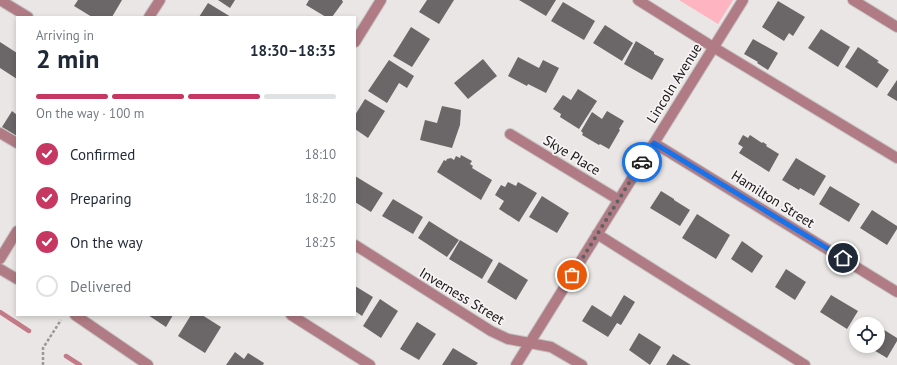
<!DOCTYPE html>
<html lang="en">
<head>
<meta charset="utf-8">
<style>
	body { margin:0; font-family:"PT Sans",sans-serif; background:#f6f6f7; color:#1f2937; height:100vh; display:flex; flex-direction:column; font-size:15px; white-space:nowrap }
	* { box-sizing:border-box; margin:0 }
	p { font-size:13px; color:#747a83 }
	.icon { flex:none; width:22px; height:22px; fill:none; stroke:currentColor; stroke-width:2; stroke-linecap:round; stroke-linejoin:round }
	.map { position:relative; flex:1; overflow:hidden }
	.side { position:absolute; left:16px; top:16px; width:340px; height:300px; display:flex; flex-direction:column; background:#fff; border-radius:0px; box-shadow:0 2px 6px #0003 }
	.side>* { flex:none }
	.tools { position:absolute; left:849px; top:317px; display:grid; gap:8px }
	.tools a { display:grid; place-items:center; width:36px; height:36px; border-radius:50%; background:#fff; box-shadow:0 2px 6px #0003; font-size:20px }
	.pin { position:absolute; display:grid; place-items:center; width:34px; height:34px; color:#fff; margin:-17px; border:2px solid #fff; border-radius:50%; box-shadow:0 1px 4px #0007 }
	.courier { position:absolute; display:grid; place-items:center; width:40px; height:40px; margin:-20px; border:3px solid #1a73e8; border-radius:50%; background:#fff; color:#222; box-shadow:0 1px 5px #0007 }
	.head em { font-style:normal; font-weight:600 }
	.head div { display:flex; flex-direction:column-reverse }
	.head { display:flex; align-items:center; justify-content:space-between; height:68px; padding:0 20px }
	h1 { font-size:26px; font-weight:600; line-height:30px }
	.bar { display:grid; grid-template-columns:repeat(4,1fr); gap:6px 4px; align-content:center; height:48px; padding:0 20px }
	.bar i { height:5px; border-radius:3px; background:#e0e1e3 }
	.bar .current { background:#c63861 }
	.bar p { grid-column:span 4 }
	ol { padding:0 20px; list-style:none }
	li { display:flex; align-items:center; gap:12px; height:44px }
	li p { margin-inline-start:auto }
	li .icon { padding:4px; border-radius:50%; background:#c63861; color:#fff; stroke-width:4 }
	li:last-child { color:#747a83 }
	li i { width:22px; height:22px; border:2px solid #e0e1e3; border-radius:50% }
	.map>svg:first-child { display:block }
</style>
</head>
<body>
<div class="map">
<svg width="897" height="365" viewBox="0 0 897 365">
	<rect width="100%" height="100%" fill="#eae6e6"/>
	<!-- green -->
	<path fill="#feb4c1" d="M679,0H733L718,24Z"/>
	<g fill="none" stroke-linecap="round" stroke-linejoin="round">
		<!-- stream -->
		<path stroke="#c37b88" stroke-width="4.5" d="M0,312L29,331
			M66,356L80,365"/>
	</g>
	<!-- building -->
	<path fill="#6b6768" d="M78,0H122L112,17H92L74,6Z
		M218,0H235L230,8Z
		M309,0H342L343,2L332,17H326L306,5Z
		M427,0H454L439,24L419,12Z
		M519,0H556L546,16Z
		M778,1L805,17L793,36L789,33L784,41L762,27Z
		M563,2L595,21L584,40L551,21Z
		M208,3L231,17H199Z
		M605,25L633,43L622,61L593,43Z
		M411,27L430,39L412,67L393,56Z
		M821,29L850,47L838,67L808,48Z
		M753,39L778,53L768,70L757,63L758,62L744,54Z
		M636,41L654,52V54L664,59L652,80L624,64Z
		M0,42L17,53V79L0,68Z
		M858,47L879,61L877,62L889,70L877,88L845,67Z
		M518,57L539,68L543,60L559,68L546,93L528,84L527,86L508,76Z
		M483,59L497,76L468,99L454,83Z
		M389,60L414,76L407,88L399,83L387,103L368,91Z
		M897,80V101L887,95Z
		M578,89L597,101L579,129L560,117L561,114L553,109L563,95L571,100Z
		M365,99L385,111L368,138L355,129V115Z
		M442,106L461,110L460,125L452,148L420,140L425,120L437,123Z
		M12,111L17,115V136L2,127Z
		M607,111L624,121L619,129L620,130L609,149L600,144L599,145L582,135L583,133L581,131L592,112L602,119Z
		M743,135L748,138L750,135L762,143L763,142L767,145L766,146L779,154L769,172L739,153L743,147L738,144Z
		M461,155L472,161L470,164L473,166L472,168L492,180L481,200L437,172L444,160L446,161L447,159L451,158L454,160L456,156L460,158Z
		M796,158L826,176L814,196L800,188L799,190L782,180Z
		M355,176L383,193L371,212L355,202Z
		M508,182L516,186L518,182L537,193L519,222L499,209L504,201L495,195L501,185L505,187Z
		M830,186L860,204L849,222L819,204Z
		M661,191L674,199V200L690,210L680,226L650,208Z
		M542,196L569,213L557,233L529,217Z
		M393,199L423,217L413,234L382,216Z
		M872,210L897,226V229L887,245L860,228Z
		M697,214L730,235L716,259L682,238Z
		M429,221L459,240L447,257L418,238Z
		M460,240L493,260L482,279L449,259Z
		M742,241L763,256L752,273L731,259Z
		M499,262L528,280L516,300L487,282Z
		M786,269L806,282L795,300L775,287Z
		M355,286L373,297L362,316L355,311Z
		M624,295L635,302L621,325L617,323L608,337L582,321L592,305L611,317Z
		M831,295L858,311L847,329L820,312Z
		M380,299L398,311L381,338L363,326Z
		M148,315H173L166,327Z
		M191,315H202L221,327L205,353L178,336Z
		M865,318L875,324H862Z
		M417,322L436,334L419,360L400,349Z
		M878,326L897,338V341L887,358L867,346H878Z
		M639,333L661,347L650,365L629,350Z
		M453,348L478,363L476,365H442Z
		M235,352L244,359L248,353L264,363L263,365H226Z
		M673,354L691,365H666Z"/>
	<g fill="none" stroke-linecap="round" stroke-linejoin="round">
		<defs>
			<path id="minor" d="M0,0L28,17
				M638,0L713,47L897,158
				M853,0L897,27
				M149,17L160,0
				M355,42L381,0
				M0,133L17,143
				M510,134L619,200
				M654,143L897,292
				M597,234L805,365
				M355,245L491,331L508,339L551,347L582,365
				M0,259L17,231
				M0,269L17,279
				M75,315L148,365
				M291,315L370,365
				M516,365L743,0"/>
		</defs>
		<!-- minor casing -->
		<use href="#minor" stroke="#c4c1c1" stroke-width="12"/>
		<!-- path -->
		<path stroke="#9a9797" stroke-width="2.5" stroke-dasharray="3 2" stroke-linecap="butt" d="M43,365V348L61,320"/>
		<!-- minor -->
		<use href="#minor" stroke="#b07b84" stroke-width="10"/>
	</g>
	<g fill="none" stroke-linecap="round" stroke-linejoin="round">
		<!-- done -->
		<path stroke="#615f5f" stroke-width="4" stroke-dasharray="0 7.2" d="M572,275L642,162"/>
		<!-- route -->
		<path stroke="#1a73e8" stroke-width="5" d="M642,162L654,143L843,258"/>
	</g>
	<g text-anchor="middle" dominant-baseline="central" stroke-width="3.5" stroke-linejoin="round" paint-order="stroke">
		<!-- street labels -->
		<g font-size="14" fill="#171616" stroke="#f7f3f4">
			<text transform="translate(674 83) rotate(-58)">Lincoln Avenue</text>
			<text transform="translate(572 155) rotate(31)">Skye Place</text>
			<text transform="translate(773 199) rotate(32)">Hamilton Street</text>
			<text transform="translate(462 296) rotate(31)">Inverness Street</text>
		</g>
	</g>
</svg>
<div class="tools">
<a><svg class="icon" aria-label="locate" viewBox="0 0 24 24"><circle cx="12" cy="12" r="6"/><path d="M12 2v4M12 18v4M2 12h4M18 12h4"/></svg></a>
</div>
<div class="pin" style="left:572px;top:275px;background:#ea580c"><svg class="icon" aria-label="bag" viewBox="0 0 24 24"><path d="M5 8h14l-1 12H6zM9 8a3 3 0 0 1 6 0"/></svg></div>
<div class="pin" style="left:843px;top:258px;background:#1f2937"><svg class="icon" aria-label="home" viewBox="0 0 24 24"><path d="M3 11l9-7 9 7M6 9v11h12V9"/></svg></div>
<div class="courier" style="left:642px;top:162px"><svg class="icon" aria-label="car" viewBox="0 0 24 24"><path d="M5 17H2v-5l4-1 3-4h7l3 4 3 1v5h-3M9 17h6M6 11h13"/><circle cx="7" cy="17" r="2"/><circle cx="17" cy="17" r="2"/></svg></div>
<section class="side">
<div class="head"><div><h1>2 min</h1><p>Arriving in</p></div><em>18:30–18:35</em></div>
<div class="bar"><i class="current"></i><i class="current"></i><i class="current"></i><i></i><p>On the way · 100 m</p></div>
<ol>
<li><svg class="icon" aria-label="check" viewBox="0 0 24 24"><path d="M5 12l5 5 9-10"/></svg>Confirmed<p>18:10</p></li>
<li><svg class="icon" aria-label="check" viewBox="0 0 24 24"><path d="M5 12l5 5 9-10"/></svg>Preparing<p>18:20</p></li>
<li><svg class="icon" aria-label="check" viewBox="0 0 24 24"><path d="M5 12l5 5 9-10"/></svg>On the way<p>18:25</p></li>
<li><i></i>Delivered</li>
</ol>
</section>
</div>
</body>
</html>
